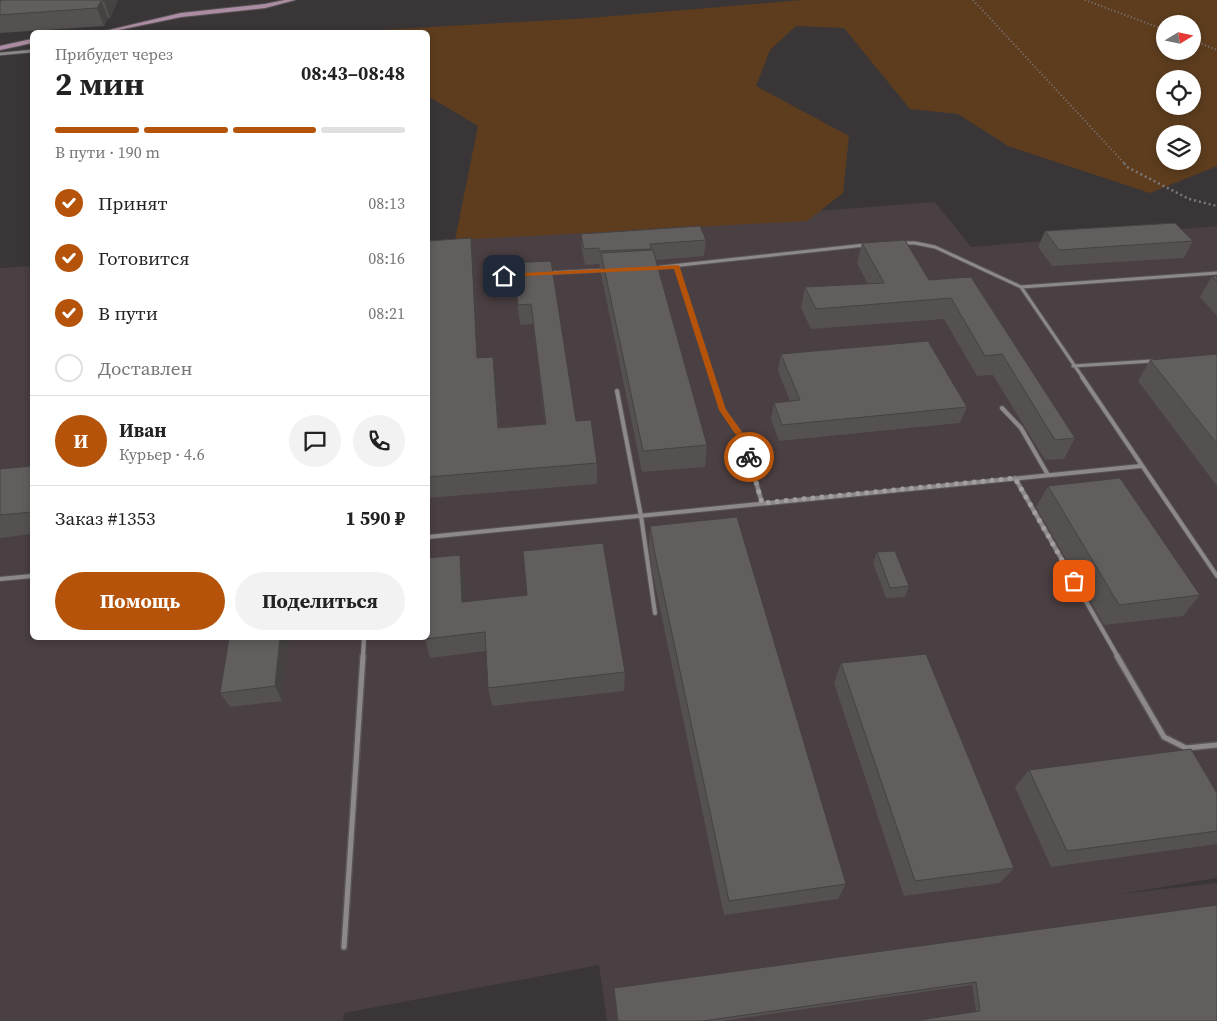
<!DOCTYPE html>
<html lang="ru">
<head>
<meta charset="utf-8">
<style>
	body { margin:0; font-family:"Source Serif 4",serif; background:#f2f2f2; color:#222; height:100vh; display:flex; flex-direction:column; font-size:19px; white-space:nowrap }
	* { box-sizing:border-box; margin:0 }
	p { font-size:16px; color:#767676 }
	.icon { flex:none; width:28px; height:28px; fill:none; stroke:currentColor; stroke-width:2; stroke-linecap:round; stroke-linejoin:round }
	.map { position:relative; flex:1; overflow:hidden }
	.panel { position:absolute; left:30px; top:30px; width:400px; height:610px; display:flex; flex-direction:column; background:#fff; border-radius:8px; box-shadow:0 2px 8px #0003 }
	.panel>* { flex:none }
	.needle { width:32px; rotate:80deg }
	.buttons { position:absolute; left:1156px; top:15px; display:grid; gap:10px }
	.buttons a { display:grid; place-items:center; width:45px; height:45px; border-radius:50%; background:#fff; box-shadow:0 2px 8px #0003; font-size:25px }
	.pin { position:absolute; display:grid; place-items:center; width:42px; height:42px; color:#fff; margin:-21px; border-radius:10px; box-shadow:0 2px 8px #0006 }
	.courier { position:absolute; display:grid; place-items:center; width:50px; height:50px; margin:-25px; border:4px solid #b45309; border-radius:50%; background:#fff; color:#222; box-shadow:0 1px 6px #0007 }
	.headline em { font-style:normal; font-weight:700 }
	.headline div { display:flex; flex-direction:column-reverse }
	.headline { display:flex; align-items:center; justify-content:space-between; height:85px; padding:0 25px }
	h1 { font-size:32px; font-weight:700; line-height:38px }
	.bar { display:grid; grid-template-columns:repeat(4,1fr); gap:8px 5px; align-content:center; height:60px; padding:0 25px }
	.bar i { height:6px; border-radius:4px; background:#e0e0e0 }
	.bar .active { background:#b45309 }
	.bar p { grid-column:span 4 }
	.line { display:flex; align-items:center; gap:12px; padding:0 25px; border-top:1px solid #e0e0e0 }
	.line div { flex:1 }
	.round { display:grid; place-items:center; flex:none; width:52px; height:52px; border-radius:26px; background:#f2f2f2 }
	ol { padding:0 25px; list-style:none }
	li { display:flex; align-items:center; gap:15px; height:55px }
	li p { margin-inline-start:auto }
	li .icon { padding:5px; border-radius:50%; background:#b45309; color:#fff; stroke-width:4 }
	li:last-child { color:#767676 }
	li i { width:28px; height:28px; border:2px solid #e0e0e0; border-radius:50% }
	.button { display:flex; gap:10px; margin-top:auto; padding:10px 25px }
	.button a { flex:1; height:58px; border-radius:30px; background:#b45309; color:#fff; font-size:20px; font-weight:700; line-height:58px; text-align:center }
	.button a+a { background:#f2f2f2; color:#222 }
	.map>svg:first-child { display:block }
</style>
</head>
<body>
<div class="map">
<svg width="1217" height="1021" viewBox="0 0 1217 1021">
	<rect width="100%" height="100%" fill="#3a3637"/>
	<!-- built -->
	<path fill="#4a3f42" d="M935,202L971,247L1217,226V878L1121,894L1217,883V1021H607L599,965L344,1013L343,1021H0V268L32,266V638H428V241Z"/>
	<!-- green -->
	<path fill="#5d3d1e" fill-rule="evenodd" d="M803,0H1217V166L1150,193L1008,146L958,114L910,109L844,28L796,26L770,50L756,86L849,136L843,193L807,221L455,240L478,126L428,96V32H345L590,18ZM1165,24H1192V51H1165ZM1165,79H1192V106H1165ZM1165,134H1192V161H1165Z"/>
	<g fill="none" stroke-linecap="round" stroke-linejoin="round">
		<defs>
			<path id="service-far3" d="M0,54L32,51"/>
			<path id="service-far2" d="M902,243H915L935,247L1021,287L1217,273
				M677,267L713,378
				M653,268L865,245
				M548,273L606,270
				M504,275H519
				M1021,287L1083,378
				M1073,366L1152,361"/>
			<path id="service-far1" d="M712,377L723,410L744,440L762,503
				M1082,377L1217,576
				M617,391L641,516L655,613
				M1002,408L1021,428L1048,475
				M1015,478L1118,657
				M428,537L1141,466
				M0,579L32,576
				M363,657L364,638"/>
			<path id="service" d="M1117,656L1164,737L1186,748L1217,745
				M344,947L363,656"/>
			<path id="secondary" d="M285,0H295L265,8L181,17L109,32H101L181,13L265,4Z
				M32,39V43L0,50V46Z"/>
		</defs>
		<!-- service-far3 casing -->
		<use href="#service-far3" stroke="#595556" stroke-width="4"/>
		<!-- service-far2 casing -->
		<use href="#service-far2" stroke="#595556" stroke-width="5"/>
		<!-- service-far1 casing -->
		<use href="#service-far1" stroke="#595556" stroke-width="6"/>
		<!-- service casing -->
		<use href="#service" stroke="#595556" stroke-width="8"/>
		<!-- secondary casing -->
		<use href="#secondary" stroke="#595556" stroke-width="2"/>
		<!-- path-far1 -->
		<path stroke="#7d797a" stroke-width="2" stroke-dasharray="1 2.5" stroke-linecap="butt" d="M973,0L1125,164
			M1085,0L1165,30
			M1192,40L1217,50"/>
		<!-- path -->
		<path stroke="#7d797a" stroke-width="2.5" stroke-dasharray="2 3" stroke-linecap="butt" d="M1124,163L1127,167L1189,199L1217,206"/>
		<!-- service-far3 -->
		<use href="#service-far3" stroke="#8d8889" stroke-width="2.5"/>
		<!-- service-far2 -->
		<use href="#service-far2" stroke="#8d8889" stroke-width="3"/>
		<!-- service-far1 -->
		<use href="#service-far1" stroke="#8d8889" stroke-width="4"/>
		<!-- service -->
		<use href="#service" stroke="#8d8889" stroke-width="5"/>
		<!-- secondary -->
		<use href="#secondary" fill="#ac8ca3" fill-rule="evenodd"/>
	</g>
	<!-- wall -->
	<path fill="#545150" d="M0,0H118L110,18H108L104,26L0,33Z
		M1045,231L1193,241L1184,258L1052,266L1038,247Z
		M581,234L706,240L704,256L656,260L707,445L705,467L642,472L601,274V267H600L599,264L585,265L582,250Z
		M471,238L474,258L479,358L496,378L499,427L545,424L533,324L520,325L513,263L551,261L576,421L597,463V484L428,498V241Z
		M862,243L929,280L971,277L1075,438L1064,459L1045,460L993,375L977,376L944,319L811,329L801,308L805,287L868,284L857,263Z
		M1212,276H1217V316L1200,297Z
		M781,354L967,407L960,423L779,441L771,419L774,403L790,401L778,371Z
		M1217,354V486L1138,381L1150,360Z
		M32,466V534L0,538V469Z
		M1048,486L1200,595L1183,616L1104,625L1036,507Z
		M650,526L846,884L838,899L724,915L653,575L649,547Z
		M877,552L909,586L905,597L886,598L873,563Z
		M460,555L464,575L465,602L625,672L624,691L492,706L488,688L486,651L430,658L425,639Z
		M289,638L282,701L230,707L220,693Z
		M841,663L1014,868L1000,883L904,896L834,683Z
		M1029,770L1217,793V844L1051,867L1015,787Z
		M1217,905V1021L976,1011L972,985L722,1021H617L614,988Z"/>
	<!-- shaded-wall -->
	<path fill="#454241" d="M104,0H118L110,18L104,1Z
		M101,1L108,18L104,26L97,8Z
		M471,238L474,258L480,379L477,358Z
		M493,357L496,378L500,448L498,428Z
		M460,555L464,575L466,622L462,602Z
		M280,638H289L282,701L275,686Z"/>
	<!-- building -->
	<path fill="#625e5d" stroke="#454241" d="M2,0H104V1H101L97,8L0,15V3Z
		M1175,223L1193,241L1059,250L1045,231Z
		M700,226L706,240L650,244L651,249L599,251V248L584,249L581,234Z
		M471,238L477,358L493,357L498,428L546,424L531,304L518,305L513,263L551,261L576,421L591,420L597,463L428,477V241Z
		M905,240L929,280L971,277L1075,438L1055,440L1002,354L985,356L951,298L816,309L805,287L884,283L862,243Z
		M653,250L707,445L643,451L601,253Z
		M1212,276H1217V282Z
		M928,341L967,407L782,425L774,403L800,400L781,354Z
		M1217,354V444L1150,360Z
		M32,466V512L0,515V469Z
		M1120,478L1200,595L1119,605L1048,486Z
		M737,517L846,884L729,901L655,554L650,526Z
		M603,543L625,672L488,688L485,632L425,639V638H428V558L460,555L462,602L527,595L523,551Z
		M895,551L909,586L890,588L877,552Z
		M229,638H280L275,686L220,693Z
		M926,654L1014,868L915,881L841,663Z
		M1191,749L1217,793V831L1067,851L1029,770Z
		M1217,905V1021H913L980,1011L976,982L703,1021H618L614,988Z"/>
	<!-- route -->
	<path fill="#b45309" d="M679,265L726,410L748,440L752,459H746L740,441L719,410L674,269L504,277L500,276L504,274Z"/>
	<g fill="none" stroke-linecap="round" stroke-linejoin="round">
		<!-- done -->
		<path stroke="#a39fa0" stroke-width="5" stroke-dasharray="0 9" d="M749,457L762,503L1015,478L1074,581"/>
	</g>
</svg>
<div class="buttons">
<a><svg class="needle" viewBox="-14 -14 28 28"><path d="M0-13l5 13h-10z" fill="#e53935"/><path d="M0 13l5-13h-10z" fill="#767676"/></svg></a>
<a><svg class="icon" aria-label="locate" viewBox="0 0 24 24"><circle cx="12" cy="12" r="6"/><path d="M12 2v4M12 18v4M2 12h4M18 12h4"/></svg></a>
<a><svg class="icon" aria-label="layers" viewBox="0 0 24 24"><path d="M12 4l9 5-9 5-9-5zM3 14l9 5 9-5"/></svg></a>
</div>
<div class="pin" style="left:1074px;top:581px;background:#ea580c"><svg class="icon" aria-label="bag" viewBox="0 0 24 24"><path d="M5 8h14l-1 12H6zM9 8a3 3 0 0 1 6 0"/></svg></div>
<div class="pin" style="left:504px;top:276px;background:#1f2937"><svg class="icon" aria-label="home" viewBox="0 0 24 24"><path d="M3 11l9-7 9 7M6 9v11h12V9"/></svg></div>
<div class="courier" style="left:749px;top:457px"><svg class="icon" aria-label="bike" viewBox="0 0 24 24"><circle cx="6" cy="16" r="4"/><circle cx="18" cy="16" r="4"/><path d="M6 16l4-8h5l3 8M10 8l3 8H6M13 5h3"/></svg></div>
<section class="panel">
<div class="headline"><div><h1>2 мин</h1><p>Прибудет через</p></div><em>08:43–08:48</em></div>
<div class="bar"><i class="active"></i><i class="active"></i><i class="active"></i><i></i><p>В пути · 190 m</p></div>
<ol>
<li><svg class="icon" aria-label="check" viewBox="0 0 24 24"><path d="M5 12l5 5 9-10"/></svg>Принят<p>08:13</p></li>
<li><svg class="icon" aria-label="check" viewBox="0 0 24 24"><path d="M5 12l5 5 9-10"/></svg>Готовится<p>08:16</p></li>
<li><svg class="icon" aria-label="check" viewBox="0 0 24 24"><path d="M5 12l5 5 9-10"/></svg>В пути<p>08:21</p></li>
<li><i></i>Доставлен</li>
</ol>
<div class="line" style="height:90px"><b class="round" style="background:#b45309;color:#fff">И</b><div><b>Иван</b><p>Курьер · 4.6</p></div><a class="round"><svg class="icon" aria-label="chat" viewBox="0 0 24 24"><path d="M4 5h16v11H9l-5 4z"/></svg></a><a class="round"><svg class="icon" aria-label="phone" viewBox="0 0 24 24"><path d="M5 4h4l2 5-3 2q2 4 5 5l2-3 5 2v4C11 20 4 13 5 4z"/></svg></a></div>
<div class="line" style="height:65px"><div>Заказ #1353</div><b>1 590 ₽</b></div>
<div class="button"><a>Помощь</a><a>Поделиться</a></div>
</section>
</div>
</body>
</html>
